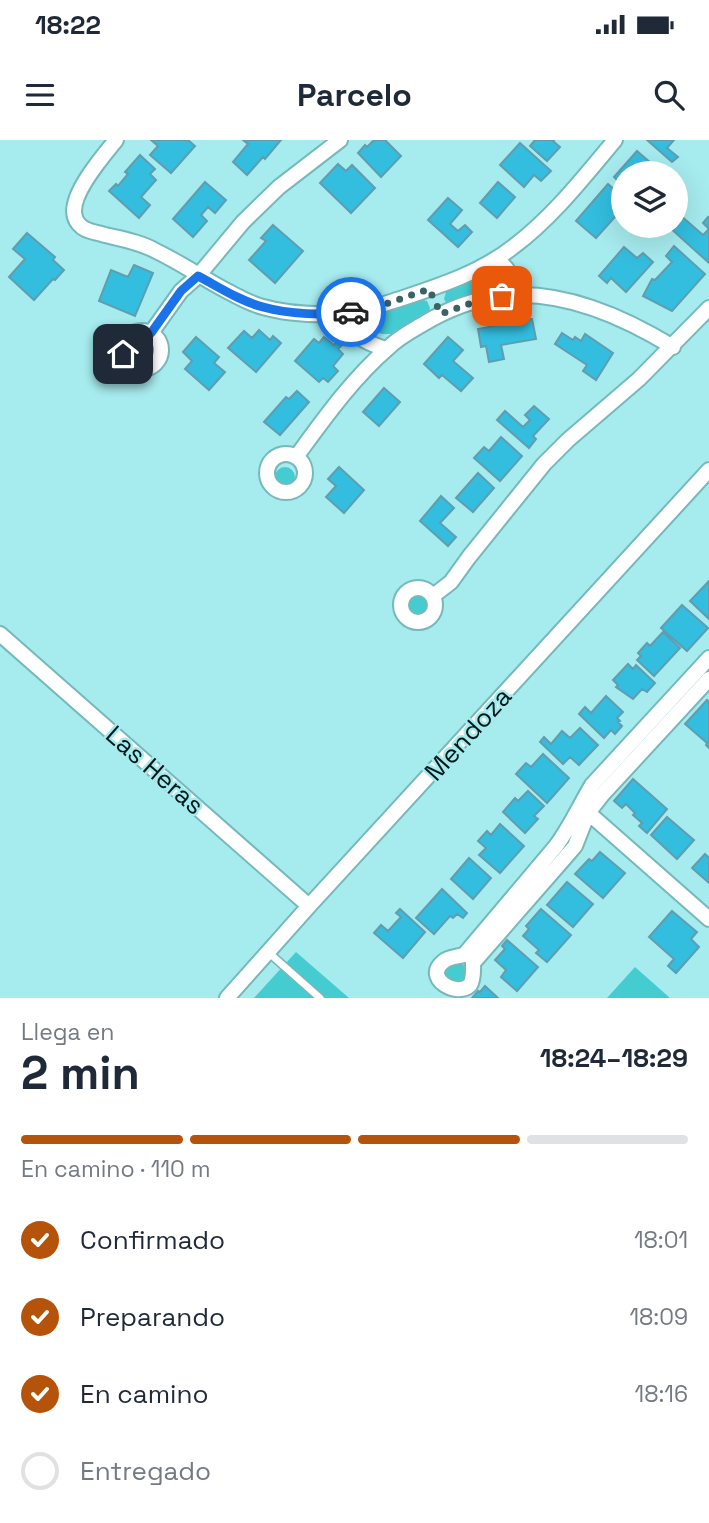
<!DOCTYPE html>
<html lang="es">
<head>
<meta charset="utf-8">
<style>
	body { margin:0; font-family:"Space Grotesk",sans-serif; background:#f2f2f3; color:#1f2937; height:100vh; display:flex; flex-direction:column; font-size:26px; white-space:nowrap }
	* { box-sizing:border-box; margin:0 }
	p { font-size:23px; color:#747a83 }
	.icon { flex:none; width:38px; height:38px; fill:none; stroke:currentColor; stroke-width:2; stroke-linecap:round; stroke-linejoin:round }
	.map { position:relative; height:858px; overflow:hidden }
	.drawer { display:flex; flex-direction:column; background:#fff; flex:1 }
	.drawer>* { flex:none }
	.buttons { position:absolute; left:611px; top:21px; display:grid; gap:14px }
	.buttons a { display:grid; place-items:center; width:77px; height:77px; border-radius:50%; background:#fff; box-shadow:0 7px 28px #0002; font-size:35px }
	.pin { position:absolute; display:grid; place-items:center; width:60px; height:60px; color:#fff; margin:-30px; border-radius:14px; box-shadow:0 4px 10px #0006 }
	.courier { position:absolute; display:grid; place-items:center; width:70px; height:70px; margin:-35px; border:5px solid #1a73e8; border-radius:50%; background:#fff; color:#222; box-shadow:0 2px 9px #0007 }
	.summary em { font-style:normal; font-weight:700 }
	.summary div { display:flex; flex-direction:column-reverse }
	.summary { display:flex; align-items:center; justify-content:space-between; height:119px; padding:0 21px }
	h1 { font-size:46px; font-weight:700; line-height:52px }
	.bar { display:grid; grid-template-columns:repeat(4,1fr); gap:10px 7px; align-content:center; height:84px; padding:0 21px }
	.bar i { height:9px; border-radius:5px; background:#e0e1e3 }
	.bar .on { background:#b45309 }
	.bar p { grid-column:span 4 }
	ol { padding:0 21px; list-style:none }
	li { display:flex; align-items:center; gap:21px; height:77px }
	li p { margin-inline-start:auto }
	li .icon { padding:7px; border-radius:50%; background:#b45309; color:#fff; stroke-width:4 }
	li:last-child { color:#747a83 }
	li i { width:38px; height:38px; border:4px solid #e0e1e3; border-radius:50% }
	.status { display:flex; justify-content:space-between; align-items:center; height:49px; padding:0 35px; background:#fff; direction:ltr }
	.status svg { height:19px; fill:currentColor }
	header { display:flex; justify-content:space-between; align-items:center; height:91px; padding:0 21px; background:#fff; font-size:32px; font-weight:700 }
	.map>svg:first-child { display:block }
</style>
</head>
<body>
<div class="status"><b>18:22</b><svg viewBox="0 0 49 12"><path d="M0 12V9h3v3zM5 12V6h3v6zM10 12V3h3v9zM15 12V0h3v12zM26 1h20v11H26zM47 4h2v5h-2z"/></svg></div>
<header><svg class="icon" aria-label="menu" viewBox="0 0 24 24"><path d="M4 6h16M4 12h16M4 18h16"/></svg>Parcelo<svg class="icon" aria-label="search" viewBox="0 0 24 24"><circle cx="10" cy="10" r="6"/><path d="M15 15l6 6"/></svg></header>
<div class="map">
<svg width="709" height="858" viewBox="0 0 709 858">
	<rect width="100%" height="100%" fill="#a6ebee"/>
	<!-- green -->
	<path fill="#44ccd1" d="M486,138L496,140L501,145L447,164L444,159L446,152L468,142Z
		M423,160L427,161L430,168L428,173L397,194H382L359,186L360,178L363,176L377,174Z
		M134 213a10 10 0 1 1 20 0a10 10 0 1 1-20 0Z
		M275 337a10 10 0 1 1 20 0a10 10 0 1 1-20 0Z
		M407 465a10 10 0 1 1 20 0a10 10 0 1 1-20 0Z
		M296,812L349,858H254Z
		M458,821C467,826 468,831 467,841L450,849L442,827Z
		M635,827L670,858H607Z"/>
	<!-- building -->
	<path fill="#33bddf" stroke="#609daf" stroke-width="2" d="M151,0H188L195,6L171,33L150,15L158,6Z
		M243,0H281L265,19L263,17L247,35L233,22L248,4Z
		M374,0H385L401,16L381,37L358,13L365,5L367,7Z
		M535,0H554L553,1L560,7L547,21L530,6Z
		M647,0H674L667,8L678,17L672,22Z
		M520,3L551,31L541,41L534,35L524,47L500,25Z
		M637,11L651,23L643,32L644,33H623V46L614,37Z
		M140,15L155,29L150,34L156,40L141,57L150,65L139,78L109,51L116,44L118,46L128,34L125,32Z
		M338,24L346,31L352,25L375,48L351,73L320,43Z
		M205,42L226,60L215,73L208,67L201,75L207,81L193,97L173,79Z
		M498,42L515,57L497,78L480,63Z
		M608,44L622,56L617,61L623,68L596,98L576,81Z
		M448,58L462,70L450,84L458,91L465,85L472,92L458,107L428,80Z
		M680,75L703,95L709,89L703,83L708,77L709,78V123L669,87L676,86V80Z
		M273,85L303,111L275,143L249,120L266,101L261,98Z
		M27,93L55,117L53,120L64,130L55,140L53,139L34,160L9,137L25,119L13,109Z
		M674,106L705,134L672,171L643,156L652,139L655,140L672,122L666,116Z
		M624,107L637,118L643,113L653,122L626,152L611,138L607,143L599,136Z
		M134,125L153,133L135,176L99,161L111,130L128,137Z
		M532,179L536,199L501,205L504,219L489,222L486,206L481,207L478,189Z
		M259,190L270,200L273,196L281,203L256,232L228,208L244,191L252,198Z
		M562,193L573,200L575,197L581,201L585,194L613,213L596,240L583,231L587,225L555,204Z
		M196,197L219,217L214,223L225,232L209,250L185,229L192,221L183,212Z
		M324,197L334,205L337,201L342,205L338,209L343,214L333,226L338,231L328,242L323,238L319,242L295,221L314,199L319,203Z
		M448,197L463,210L453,221L473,238L461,251L442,235L439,238L424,224Z
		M384,248L400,262L379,286L363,272Z
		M297,251L309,262L280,295L264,282L286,257L289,259Z
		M534,266L549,279L533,296L536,299L529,308L497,280L505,271L523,287L530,280L525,275Z
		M501,297L522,316L500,341L474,318L484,307L489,311Z
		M339,327L364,350L344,373L326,357L336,346L328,339Z
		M478,333L494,348L473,372L456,358Z
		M441,356L454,368L440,383L456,397L448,406L420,381Z
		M709,441V479L690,461Z
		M682,465L708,488L687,511L661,488Z
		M663,492L680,508L654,536L637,520L641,516L638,513L647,503L650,506Z
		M628,524L633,529L636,525L655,543L647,552L642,549L633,559L616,547L618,545L613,540Z
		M606,556L623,572L617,578L620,581L618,582L622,586L615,594L611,590L604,598L579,574L585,567L591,573Z
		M707,560L709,562V608L706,605L707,603L685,584Z
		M580,588L598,605L579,625L570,617L563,624L540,602L544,597L551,604L562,591L570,598Z
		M543,614L569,638L547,663L516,634L526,623L531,627Z
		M633,639L667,669L647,693L639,686L642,683L633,675L635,673L626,664L622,668L614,661Z
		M528,651L544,666L534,676L538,679L525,693L503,672L515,658L518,661Z
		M667,677L694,700L677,719L651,695Z
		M500,684L524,706L500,733L479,715L486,708L478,701L487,691L491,695Z
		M600,712L625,733L603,758L575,734L589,719L592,721Z
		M705,714L709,718V743L692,728Z
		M469,718L491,738L473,759L451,739Z
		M567,742L593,764L573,787L547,765Z
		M442,749L467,773L463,778L457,774L453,778L450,776L434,794L416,778Z
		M400,769L425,792L403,818L374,793L381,785L388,791L401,777L396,773Z
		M541,769L571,795L547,822L536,813L539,810L523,796L529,789L526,786Z
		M672,771L697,792L691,799L699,807L676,833L668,826L674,819L649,797Z
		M507,800L538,827L517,851L501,837L506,830L495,820L505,809L502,806Z
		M485,846L498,858H472L478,851L480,852Z"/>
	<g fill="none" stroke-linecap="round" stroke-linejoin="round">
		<defs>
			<path id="service" d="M268,812L320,858"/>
			<path id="minor" d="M116,0C103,16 68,56 75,77C76,82 81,87 85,89C91,92 99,93 105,95C122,99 140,102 156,111C181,123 204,139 229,152C240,158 251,164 263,167C287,174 317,175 342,174C363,172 384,164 403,158C442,145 481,132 513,107C552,78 584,37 615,0
				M497,119L506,128L523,156
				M342,174C357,197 360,201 386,209
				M123 210a19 19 0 1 1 38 0a19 19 0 1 1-38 0Z
				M151,193L181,151L198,136L243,82L279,47L340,0
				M267 333a19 19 0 1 1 38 0a19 19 0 1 1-38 0Z
				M296,317C324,279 352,239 388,208C398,198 411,191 423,184C446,170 475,159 502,156C561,149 624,177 673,207
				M401 465a17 17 0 1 1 34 0a17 17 0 1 1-34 0Z
				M433,456L451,442L469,417L544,324L568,300L639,239L709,168
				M0,494L309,766
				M709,518L592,645C580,665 570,687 556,706L464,815C457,817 448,817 443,822C423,838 457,858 470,845C474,838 473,830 473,823L569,713L575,706L588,673L602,655L709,539
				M584,669L709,779
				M227,858L309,766L709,330"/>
		</defs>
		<!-- service casing -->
		<use href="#service" stroke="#75b9bb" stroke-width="10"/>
		<!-- minor casing -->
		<use href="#minor" stroke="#75b9bb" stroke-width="18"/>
		<!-- service -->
		<use href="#service" stroke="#fff" stroke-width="7"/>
		<!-- minor -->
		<use href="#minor" stroke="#fff" stroke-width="14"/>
	</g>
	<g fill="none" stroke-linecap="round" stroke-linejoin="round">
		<!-- done -->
		<path stroke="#3a6365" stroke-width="7" stroke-dasharray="0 12.6" d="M351,172L380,166L429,149L441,174L474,162L502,156"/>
		<!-- route -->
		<path stroke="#1a73e8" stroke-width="9" d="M123,214C122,197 135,188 151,193L181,151L198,136C219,147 240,161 263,167C288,174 325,176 351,172"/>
	</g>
	<g text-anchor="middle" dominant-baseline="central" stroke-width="5" stroke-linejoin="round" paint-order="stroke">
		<!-- street labels -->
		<g font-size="26" fill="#001a1b" stroke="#a6ebee">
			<text transform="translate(468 594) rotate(-48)">Mendoza</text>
			<text transform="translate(155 630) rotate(41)">Las Heras</text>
		</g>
	</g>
</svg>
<div class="buttons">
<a><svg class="icon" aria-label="layers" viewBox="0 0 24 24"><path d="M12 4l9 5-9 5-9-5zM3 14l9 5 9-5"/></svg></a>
</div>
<div class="pin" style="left:502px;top:156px;background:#ea580c"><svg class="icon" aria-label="bag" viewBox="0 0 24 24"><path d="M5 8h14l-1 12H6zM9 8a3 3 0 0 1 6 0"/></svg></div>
<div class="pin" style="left:123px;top:214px;background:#1f2937"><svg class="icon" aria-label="home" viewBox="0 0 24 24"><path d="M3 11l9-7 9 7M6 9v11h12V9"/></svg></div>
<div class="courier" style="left:351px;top:172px"><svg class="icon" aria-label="car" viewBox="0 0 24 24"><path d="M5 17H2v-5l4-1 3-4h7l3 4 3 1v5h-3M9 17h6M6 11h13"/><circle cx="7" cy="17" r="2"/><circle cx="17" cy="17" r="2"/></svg></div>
</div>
<section class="drawer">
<div class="summary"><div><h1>2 min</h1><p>Llega en</p></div><em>18:24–18:29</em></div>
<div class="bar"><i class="on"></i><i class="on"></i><i class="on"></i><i></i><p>En camino · 110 m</p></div>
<ol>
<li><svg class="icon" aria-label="check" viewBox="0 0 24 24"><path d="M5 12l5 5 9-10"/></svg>Confirmado<p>18:01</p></li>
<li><svg class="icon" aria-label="check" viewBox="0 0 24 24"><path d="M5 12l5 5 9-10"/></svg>Preparando<p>18:09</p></li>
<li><svg class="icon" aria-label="check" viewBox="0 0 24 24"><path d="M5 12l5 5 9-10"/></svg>En camino<p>18:16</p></li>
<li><i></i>Entregado</li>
</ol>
</section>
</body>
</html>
